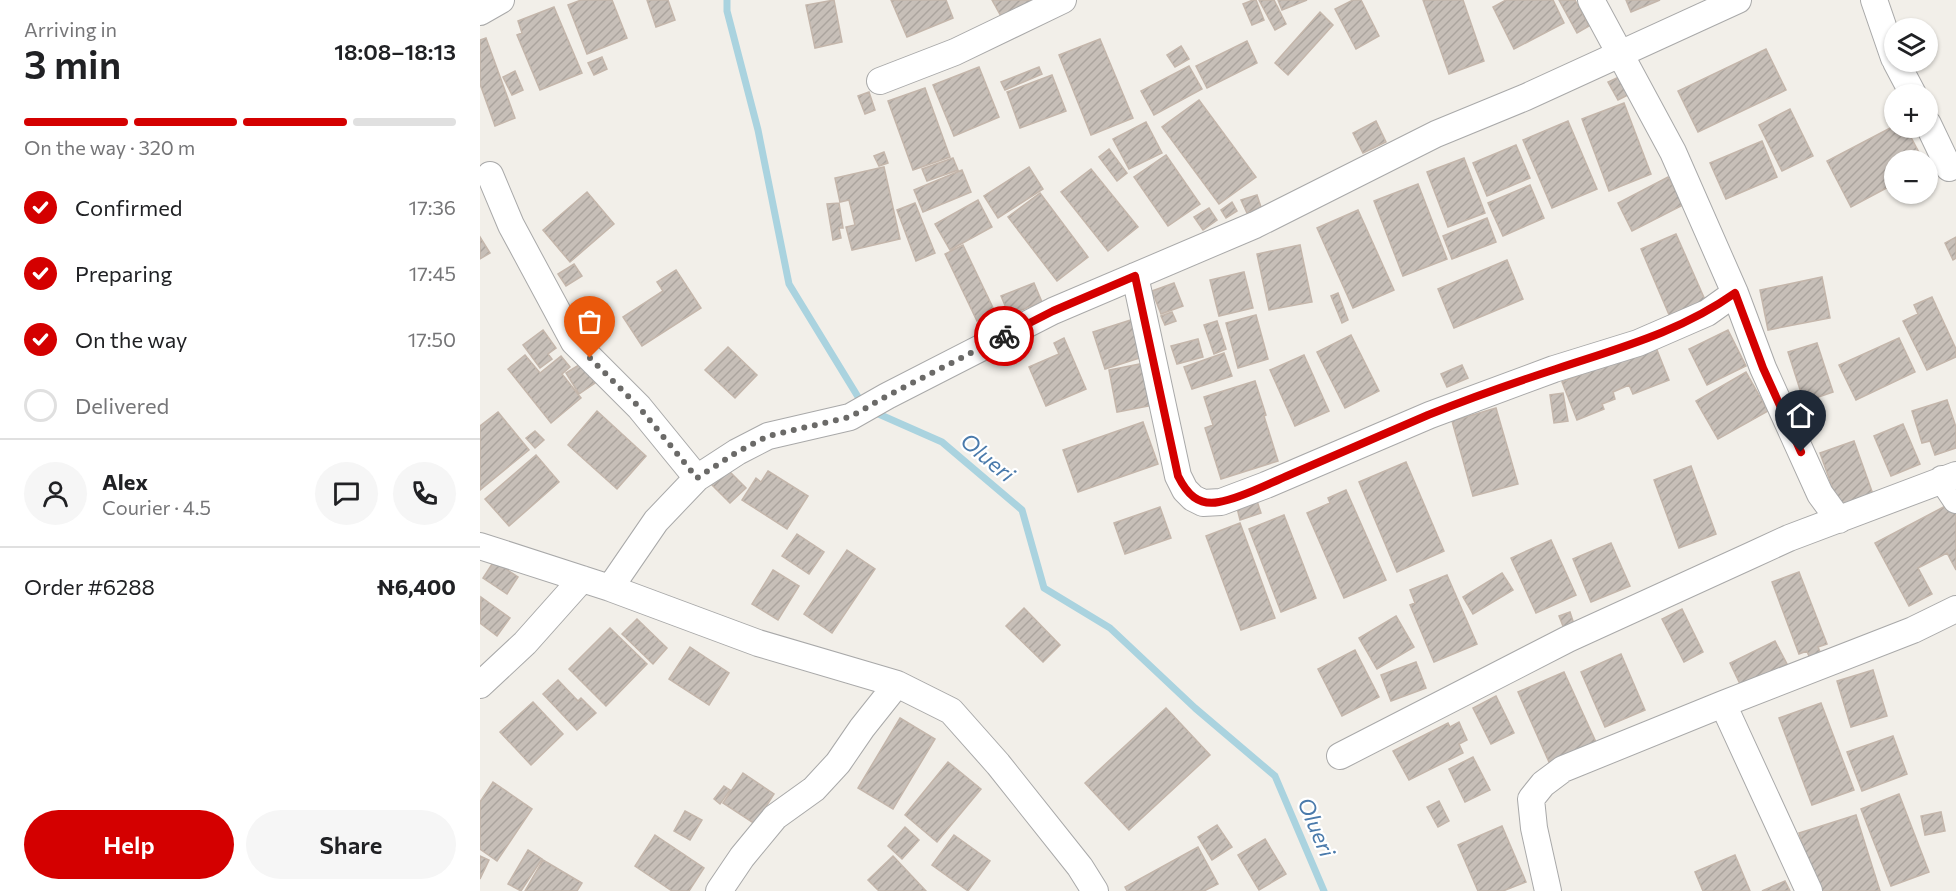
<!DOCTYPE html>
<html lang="en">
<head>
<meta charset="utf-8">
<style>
	body { margin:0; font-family:Commissioner,sans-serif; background:#f6f6f6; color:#202124; height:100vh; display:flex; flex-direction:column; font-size:22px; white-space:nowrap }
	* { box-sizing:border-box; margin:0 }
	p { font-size:20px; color:#757577 }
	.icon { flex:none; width:33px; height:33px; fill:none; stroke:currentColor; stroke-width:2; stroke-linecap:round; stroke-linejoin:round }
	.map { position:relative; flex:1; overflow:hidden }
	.details { display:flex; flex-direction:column; background:#fff; width:480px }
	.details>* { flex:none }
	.buttons { position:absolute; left:1404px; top:18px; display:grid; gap:12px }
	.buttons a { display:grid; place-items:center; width:54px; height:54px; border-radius:50%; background:#fff; box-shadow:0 2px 4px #0004; font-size:30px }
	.pin { position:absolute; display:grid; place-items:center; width:51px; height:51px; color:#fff; margin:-62px -26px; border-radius:50% 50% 50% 0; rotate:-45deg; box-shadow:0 0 6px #0007 }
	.pin .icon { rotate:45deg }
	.courier { position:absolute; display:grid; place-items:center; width:60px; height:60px; margin:-30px; border:4px solid #d40000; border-radius:50%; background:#fff; color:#222; box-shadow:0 2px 8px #0007 }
	.head em { font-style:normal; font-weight:600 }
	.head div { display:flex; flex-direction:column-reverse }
	.head { display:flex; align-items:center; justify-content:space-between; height:102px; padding:0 24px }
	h1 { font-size:39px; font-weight:600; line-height:45px }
	.bar { display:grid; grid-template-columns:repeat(4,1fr); gap:9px 6px; align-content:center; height:72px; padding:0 24px }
	.bar i { height:8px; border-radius:4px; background:#e0e0e0 }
	.bar .on { background:#d40000 }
	.bar p { grid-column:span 4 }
	.line { display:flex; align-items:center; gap:15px; padding:0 24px; border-top:2px solid #e0e0e0 }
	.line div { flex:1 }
	.round { display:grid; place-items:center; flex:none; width:63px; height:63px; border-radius:32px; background:#f6f6f6 }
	ol { padding:0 24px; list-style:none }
	li { display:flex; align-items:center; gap:18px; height:66px }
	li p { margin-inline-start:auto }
	li .icon { padding:6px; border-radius:50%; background:#d40000; color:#fff; stroke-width:4 }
	li:last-child { color:#757577 }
	li i { width:33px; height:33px; border:3px solid #e0e0e0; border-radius:50% }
	.cta { display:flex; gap:12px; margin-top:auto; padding:12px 24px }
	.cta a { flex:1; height:69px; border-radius:36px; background:#d40000; color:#fff; font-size:24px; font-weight:600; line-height:69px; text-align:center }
	.cta a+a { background:#f6f6f6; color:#202124 }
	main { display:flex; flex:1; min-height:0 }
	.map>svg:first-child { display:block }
</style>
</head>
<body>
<main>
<section class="details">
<div class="head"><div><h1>3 min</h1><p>Arriving in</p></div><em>18:08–18:13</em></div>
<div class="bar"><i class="on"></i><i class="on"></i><i class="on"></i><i></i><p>On the way · 320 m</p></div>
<ol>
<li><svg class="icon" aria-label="check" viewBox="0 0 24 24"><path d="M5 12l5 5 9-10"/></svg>Confirmed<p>17:36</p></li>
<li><svg class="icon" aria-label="check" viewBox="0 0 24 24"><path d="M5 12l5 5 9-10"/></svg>Preparing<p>17:45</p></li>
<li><svg class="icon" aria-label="check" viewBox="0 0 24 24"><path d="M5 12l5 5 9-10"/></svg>On the way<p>17:50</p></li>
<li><i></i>Delivered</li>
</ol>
<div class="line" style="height:108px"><a class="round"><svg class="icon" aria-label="person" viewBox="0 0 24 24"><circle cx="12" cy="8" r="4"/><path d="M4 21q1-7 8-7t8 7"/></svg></a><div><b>Alex</b><p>Courier · 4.5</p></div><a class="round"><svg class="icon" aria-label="chat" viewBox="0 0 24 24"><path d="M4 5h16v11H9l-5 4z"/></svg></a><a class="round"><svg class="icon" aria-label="phone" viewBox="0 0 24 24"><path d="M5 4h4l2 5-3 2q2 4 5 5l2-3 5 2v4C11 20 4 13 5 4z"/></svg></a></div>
<div class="line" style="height:78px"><div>Order #6288</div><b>₦6,400</b></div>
<div class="cta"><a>Help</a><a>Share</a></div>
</section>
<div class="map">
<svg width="1476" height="891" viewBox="0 0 1476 891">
	<defs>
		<pattern id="building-hatch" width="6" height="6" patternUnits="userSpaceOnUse" patternTransform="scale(1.5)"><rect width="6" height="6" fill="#c7bfb8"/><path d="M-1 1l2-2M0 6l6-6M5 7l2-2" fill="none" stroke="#aba49e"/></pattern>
	</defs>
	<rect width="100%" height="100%" fill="#f2efe9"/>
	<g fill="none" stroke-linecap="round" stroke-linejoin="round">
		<!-- stream -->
		<path stroke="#aad3df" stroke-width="7" d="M247,0V11L278,130L309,284L383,405
			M394,412L462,442L542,510L564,588L630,628L715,708L795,776L844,891"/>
	</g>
	<!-- building -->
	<path fill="url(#building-hatch)" stroke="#c4b6ab" stroke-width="1.5" d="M101,0H132L147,38L107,54L88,5Z
		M167,0H188L195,20L176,27Z
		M354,0L362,42L335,48L326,5Z
		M411,0H466L473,18L427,37Z
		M512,0H554L522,18Z
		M773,0H776L784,20L772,25L763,4Z
		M779,0H794L806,24L795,30Z
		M798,0H827L802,10Z
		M873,0H881L899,36L876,49L855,9Z
		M943,0H983L1004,61L969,74Z
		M1026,0H1073L1084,23L1034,49L1013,7Z
		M1079,0H1095L1109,26L1097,33Z
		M1146,0H1180L1151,12Z
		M74,7L102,73L60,90L37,35L42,33L38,21Z
		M840,12L853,25L808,75L795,63Z
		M6,38L35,118L15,126L0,84V40Z
		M620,39L653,118L611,135L579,55Z
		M767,41L777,63L727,88L716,66Z
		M701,46L709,59L695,67L687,55Z
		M1286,49L1306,90L1218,132L1198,91Z
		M122,57L127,69L114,75L108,63Z
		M709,66L722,89L674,115L661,91Z
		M499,67L519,117L474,136L453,85Z
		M559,67L562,74L525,90L521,82Z
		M35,71L43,90L32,95L23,77Z
		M572,75L586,111L540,128L527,92Z
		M1141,76L1150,94L1138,100L1128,82Z
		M445,88L470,157L433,170L408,101Z
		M389,92L395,110L385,114L378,96Z
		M719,100L776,177L739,204L682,127Z
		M1144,103L1171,174L1129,191L1102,119Z
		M1310,109L1333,156L1302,171L1279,125Z
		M896,121L906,142L883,153L873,133Z
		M1088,121L1117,189L1072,208L1043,140Z
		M666,122L682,153L649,169L633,139Z
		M1414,126V128H1426L1443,160H1414V184L1371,207L1347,161Z
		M1282,141L1297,177L1246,199L1230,163Z
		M1036,145L1050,178L1007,196L993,163Z
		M629,149L647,173L637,181L619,157Z
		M404,152L408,163L399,166L394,156Z
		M686,155L720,204L688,226L654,177Z
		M473,158L478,170L447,181L442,169Z
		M984,158L1005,213L968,227L947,172Z
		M404,167L420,239L372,250L366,227L375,225L369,200L360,202L355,178Z
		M549,167L563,189L518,218L504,196Z
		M611,169L658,227L628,251L581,192Z
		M482,170L491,192L443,212L434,190Z
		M1188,177L1203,205L1152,231L1138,203Z
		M938,184L967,259L923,276L894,201Z
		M1050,185L1064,218L1023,236L1008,203Z
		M107,192L134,224L90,262L63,230Z
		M560,193L608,257L577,281L528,217Z
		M777,195L781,207L767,213L761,200Z
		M498,200L512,227L470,250L455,224Z
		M752,202L757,211L746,218L741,210Z
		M359,203L363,228H359L361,238L353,240L347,204Z
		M435,203L455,253L436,261L417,210Z
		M729,208L737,220L723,230L714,217Z
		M878,210L914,290L873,308L837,228Z
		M1007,218L1016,242L972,259L963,236Z
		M1196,234L1226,302L1190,317L1161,249Z
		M0,237L10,253L0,259Z
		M1476,237V258L1473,260L1465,243Z
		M483,245L515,312L497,321L465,254Z
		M820,245L832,302L789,310L777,254Z
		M1027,260L1043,299L974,328L958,289Z
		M94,264L102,276L86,286L78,274Z
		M196,270L221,308L162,346L143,317L183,291L177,282Z
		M764,272L773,308L739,316L730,280Z
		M1342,277L1350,318L1288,330L1280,290Z
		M554,283L562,302L529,315L521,296Z
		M694,283L703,306L681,314L672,291Z
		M858,293L868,320L862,323L851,296Z
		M1452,297L1476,349V357L1447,370L1423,321L1438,314L1434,305Z
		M692,312L696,321L685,325L681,316Z
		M776,315L788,359L758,368L746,323Z
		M657,318L669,355L625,369L613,332Z
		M737,321L746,349L734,354L724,325Z
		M63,330L76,348L68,354L72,359L60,368L43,345Z
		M1248,330L1266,366L1227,385L1209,349Z
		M871,335L899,391L865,408L837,352Z
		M584,338L606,389L566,406L549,367L579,354L574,343Z
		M1419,338L1435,372L1376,400L1359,365Z
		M718,339L723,357L697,364L691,346Z
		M1337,343L1353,392L1324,402L1308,352Z
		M1175,345L1189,380L1153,394L1149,385L1133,392L1135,399L1122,404L1124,409L1097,420L1082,382Z
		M248,347L277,375L255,398L225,370Z
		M744,353L752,376L712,389L704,367Z
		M45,355L60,373L81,356L90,367L82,374L101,398L71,423L28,369Z
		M824,355L849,411L815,426L790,370Z
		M670,362L679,404L637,412L629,370Z
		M102,363L115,383L99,394L86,373Z
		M982,365L988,378L967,387L961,374Z
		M1266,372L1288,411L1238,439L1216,401Z
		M775,381L786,415L784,416L798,461L741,479L725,428L733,425L724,397Z
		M1083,393L1088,421L1074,423L1070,395Z
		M1467,400L1476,427V448L1455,455L1450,441L1442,443L1432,411Z
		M1016,408L1038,484L993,496L972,421Z
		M117,411L166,456L137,489L88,445Z
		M18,412L49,450L0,490V426Z
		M663,422L678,464L598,492L583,450Z
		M1423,424L1440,464L1411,476L1394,436Z
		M55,431L64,440L55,448L46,438Z
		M1374,441L1394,497L1360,509L1340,453Z
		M56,455L79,482L29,526L5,499Z
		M926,462L964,551L917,572L879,482Z
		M1211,466L1236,534L1199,548L1174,480Z
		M247,469L266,488L250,503L231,484Z
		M288,471L328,496L307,529L262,500L276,478L281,482Z
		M866,490L906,580L864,598L827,513L850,503L848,498Z
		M777,501L781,513L760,520L757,508Z
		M1473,502L1476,508V570L1467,553L1438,568L1452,594L1429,606L1395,543Z
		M680,507L691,538L645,554L634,523Z
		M804,515L836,598L801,612L769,529Z
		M760,523L795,618L761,630L726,536Z
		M317,534L344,552L329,574L302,556Z
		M1071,540L1096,595L1056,613L1031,558Z
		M1131,543L1150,586L1111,602L1093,559Z
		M367,550L395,569L352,633L324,614Z
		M14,561L38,577L27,594L3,578Z
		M293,570L319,586L298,620L272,604Z
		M1319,572L1347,644L1338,647L1341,654L1330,659L1327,651L1319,654L1292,582Z
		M1022,573L1033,590L993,614L983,597Z
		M967,575L997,644L954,662L930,605L935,603L930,590Z
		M1,597L30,618L17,636L0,623Z
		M544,608L580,645L563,662L526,626Z
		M1202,609L1223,652L1204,662L1182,619Z
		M1090,612L1095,627L1085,631L1079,616Z
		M916,616L934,647L897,669L879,638Z
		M157,619L187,648L173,664L142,634Z
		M130,628L167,664L126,706L89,669Z
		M1295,641L1307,664L1261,686L1250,663Z
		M210,647L249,673L229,705L189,679Z
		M875,650L899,697L862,716L838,669Z
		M1141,654L1165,710L1125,727L1101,672Z
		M936,662L946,688L911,701L901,675Z
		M1393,670L1407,716L1371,727L1357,681Z
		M1084,672L1116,742L1069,762L1038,692Z
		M78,680L98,701L101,698L116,713L97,730L63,694Z
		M1016,696L1034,733L1011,744L993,708Z
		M53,702L83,734L51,765L20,732Z
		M1341,703L1374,790L1332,805L1299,718Z
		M686,708L730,755L649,830L605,783Z
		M420,718L455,739L413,809L378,788Z
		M979,722L987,740L979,744L983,753L929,780L913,751L968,723L970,727Z
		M1413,736L1427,774L1382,791L1367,752Z
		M993,757L1010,790L985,802L969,769Z
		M468,762L501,789L457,842L425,815Z
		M263,773L294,794L275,824L243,803Z
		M13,782L52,809L17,861L0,849V802Z
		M244,786L250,790L240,804L234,799Z
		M1419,794L1449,872L1411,886L1381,809Z
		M959,801L969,821L958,827L947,807Z
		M205,811L222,820L210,840L194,831Z
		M1461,812L1465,831L1445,835L1441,816Z
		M1376,815L1400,891H1337L1319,833Z
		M737,825L752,847L732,860L718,837Z
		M1022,826L1046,882L1023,891H998L978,845Z
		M425,827L439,840L422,859L408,846Z
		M175,835L224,868L209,891H192L155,866Z
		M474,835L510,861L488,891L452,865Z
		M785,839L806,874L779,890L758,855Z
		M718,847L738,884L724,891H647L645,887Z
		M48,850L62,859L41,891L28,884Z
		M1255,855L1270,891H1223L1215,872Z
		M0,856L9,860L0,879Z
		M413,856L446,891H399L388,880Z
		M63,860L102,883L97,891H45Z
		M1305,881L1310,891H1282Z"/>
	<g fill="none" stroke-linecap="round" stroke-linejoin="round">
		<defs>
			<path id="minor" d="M1111,0L1193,152L1255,293L1283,368L1340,494L1359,520
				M1394,0L1414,58
				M0,12L21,0
				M1416,62L1433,94
				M400,81L475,52L583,0
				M1448,124L1469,168
				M10,175L31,225L94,342L159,407L217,478
				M655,276L698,476L705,490L713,498L723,503L741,502L786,485L950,415L1074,369L1158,343L1227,313L1255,293
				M1462,479L1476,500
				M0,546L130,588L278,643L417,684L471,711L518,764L600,867L615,891
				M130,588L176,521L217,478L257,452L288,436L370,417L407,396L573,311L775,225L956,134L1046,97L1258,0
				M0,685L45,643L102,579
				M1243,704L1329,891
				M860,756L1088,639L1272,555L1309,538L1476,475
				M239,891L262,857L295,817L334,789L358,763L382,728L417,684
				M1068,891L1054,828L1051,799L1063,784L1083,769L1243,704L1433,630L1476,609"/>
		</defs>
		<!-- minor casing -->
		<use href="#minor" stroke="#a9a9a9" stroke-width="28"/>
		<!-- minor -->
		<use href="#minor" stroke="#fff" stroke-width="26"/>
	</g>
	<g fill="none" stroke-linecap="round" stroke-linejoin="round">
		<!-- done -->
		<path stroke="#6b6a68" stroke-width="6" stroke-dasharray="0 10.8" d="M110,358L159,407L217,478L257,452L288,436L370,417L407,396L524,336"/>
		<!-- route -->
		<path stroke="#d40000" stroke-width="8" d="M524,336L573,311L655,276L698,476C707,494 718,506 739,502C759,499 788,484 807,476C854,456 901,435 948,415C990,398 1033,383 1076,369C1139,348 1200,332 1255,293L1283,368L1321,452"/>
	</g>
	<g text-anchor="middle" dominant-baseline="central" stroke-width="4.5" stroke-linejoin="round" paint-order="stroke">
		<!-- water labels -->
		<g font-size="22" font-style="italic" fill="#4a7aab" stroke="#fff">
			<text transform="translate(508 457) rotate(40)">Olueri</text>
			<text transform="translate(837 827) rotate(67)">Olueri</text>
		</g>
	</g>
</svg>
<div class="buttons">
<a><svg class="icon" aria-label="layers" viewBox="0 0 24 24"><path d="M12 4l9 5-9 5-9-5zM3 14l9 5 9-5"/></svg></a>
<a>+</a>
<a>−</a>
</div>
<div class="pin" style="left:110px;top:358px;background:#ea580c"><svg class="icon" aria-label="bag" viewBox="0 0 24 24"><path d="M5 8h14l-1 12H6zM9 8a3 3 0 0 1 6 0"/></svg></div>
<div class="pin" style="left:1321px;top:452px;background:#1f2937"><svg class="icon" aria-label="home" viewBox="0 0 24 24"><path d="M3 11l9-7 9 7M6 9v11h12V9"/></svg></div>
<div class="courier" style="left:524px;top:336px"><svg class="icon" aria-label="bike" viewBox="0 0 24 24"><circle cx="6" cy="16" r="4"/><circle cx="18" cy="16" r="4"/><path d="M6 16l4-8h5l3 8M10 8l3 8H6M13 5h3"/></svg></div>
</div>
</main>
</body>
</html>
